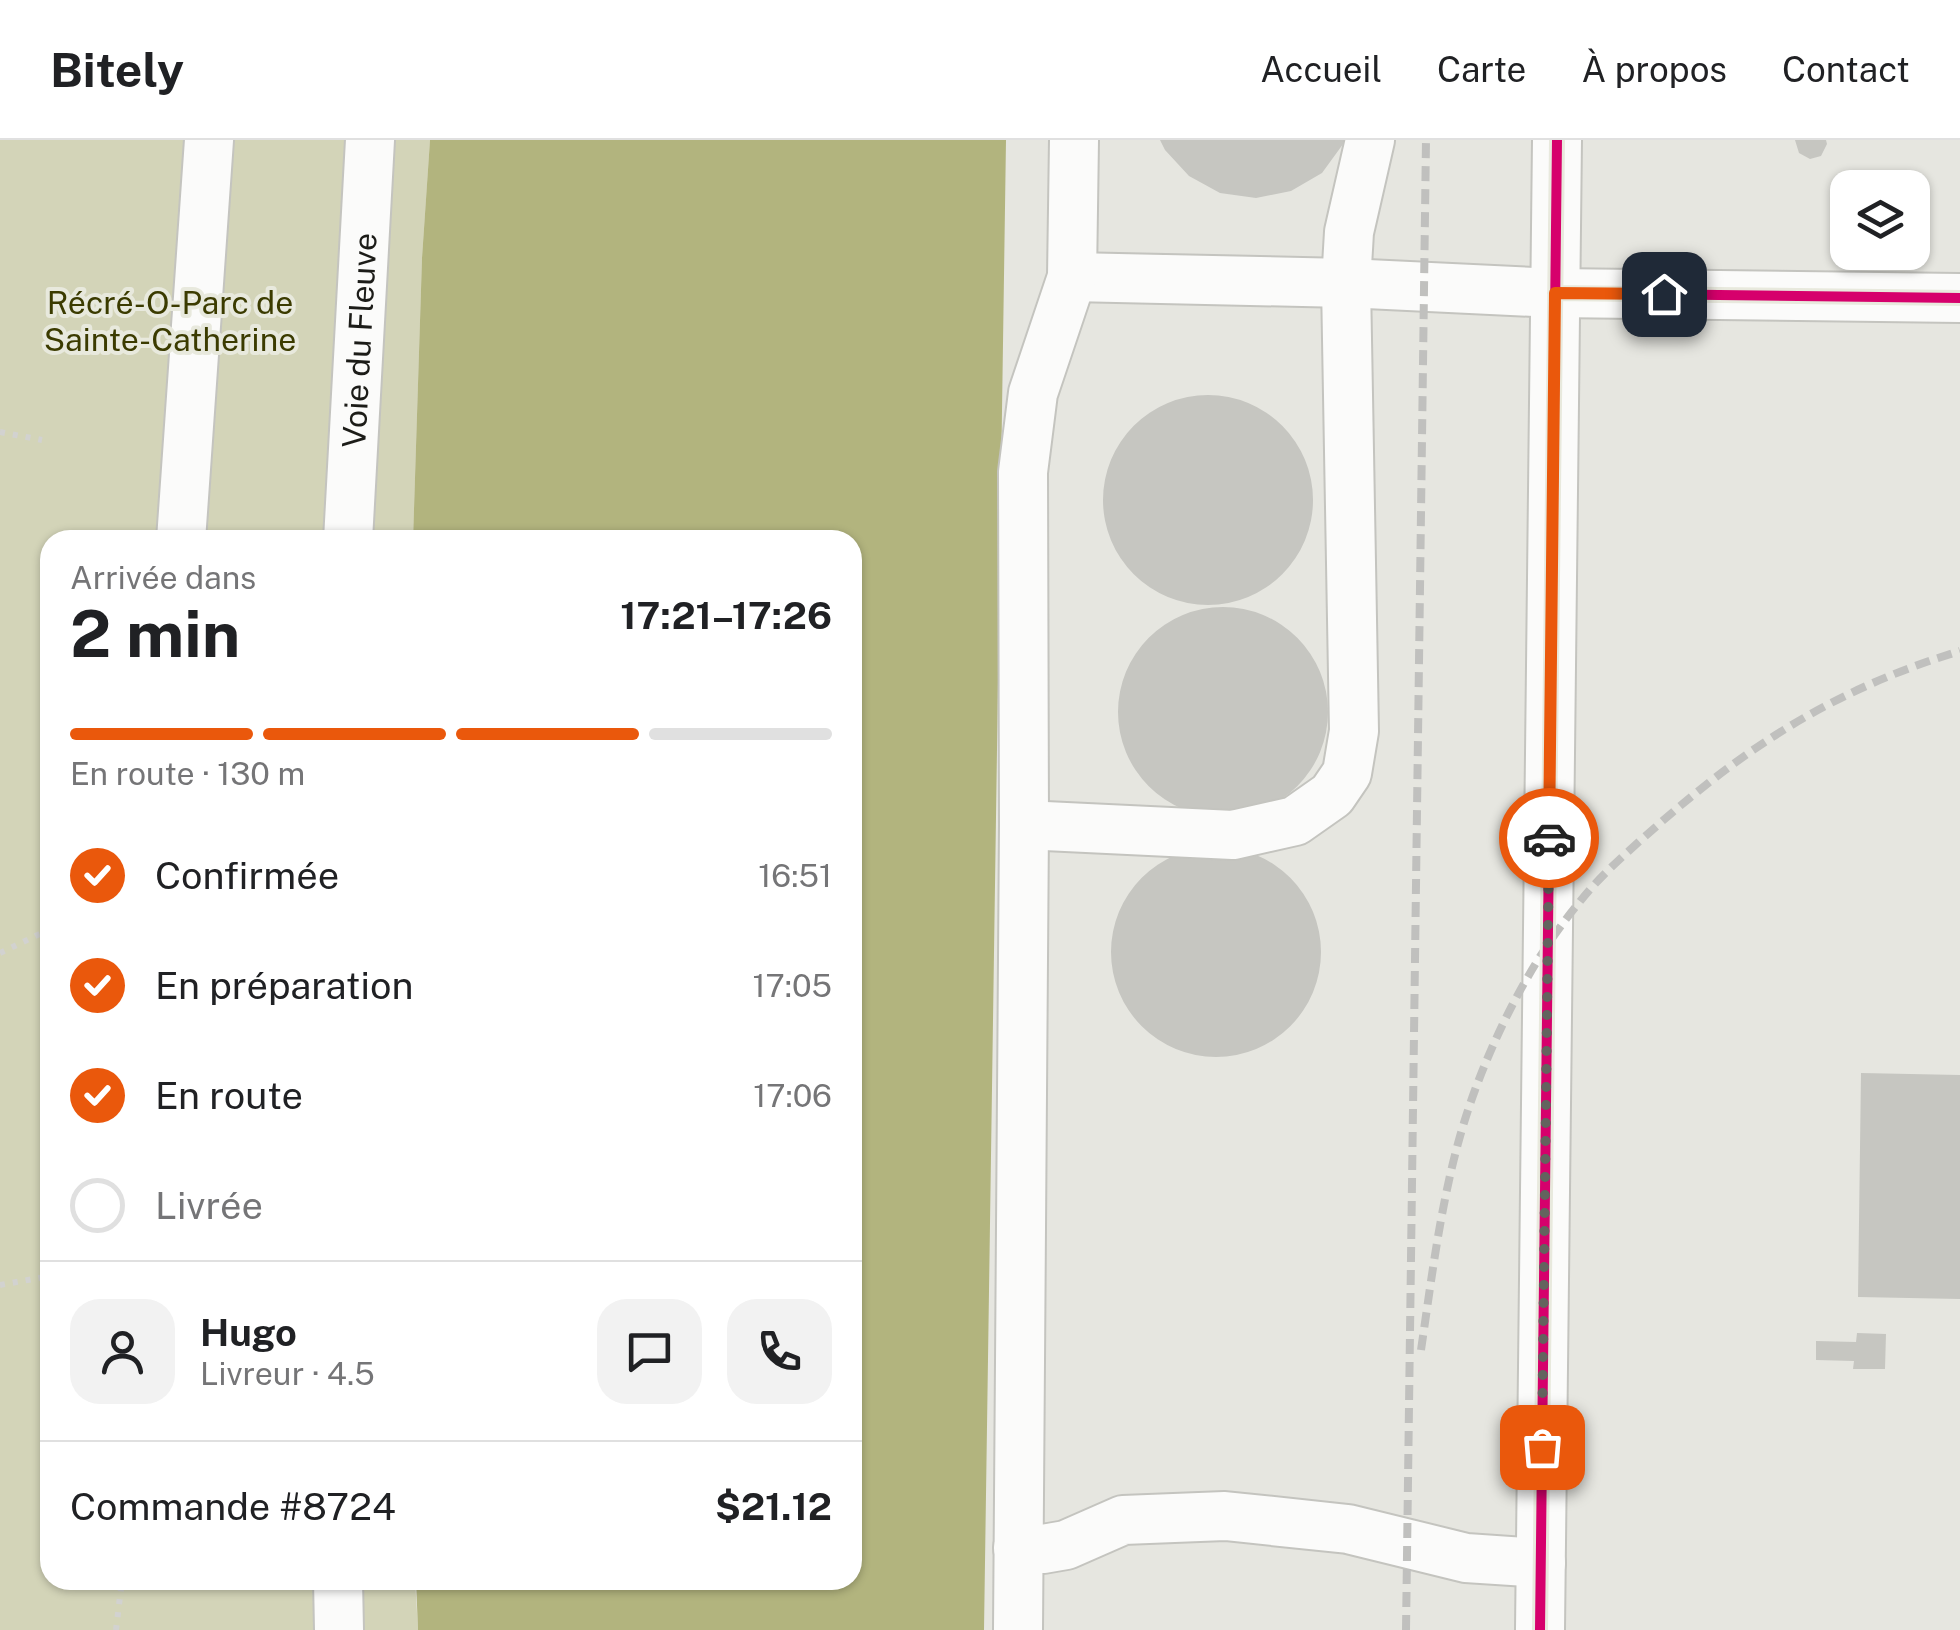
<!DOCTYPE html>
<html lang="fr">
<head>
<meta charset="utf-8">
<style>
	body { margin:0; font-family:"Public Sans",sans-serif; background:#f2f2f2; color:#202124; height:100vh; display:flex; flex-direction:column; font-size:38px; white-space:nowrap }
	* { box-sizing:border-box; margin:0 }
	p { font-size:32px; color:#757577 }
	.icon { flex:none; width:55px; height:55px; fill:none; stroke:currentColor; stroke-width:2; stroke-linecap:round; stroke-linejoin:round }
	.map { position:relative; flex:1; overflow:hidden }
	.details { position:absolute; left:40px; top:390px; width:822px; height:1060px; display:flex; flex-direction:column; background:#fff; border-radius:30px; box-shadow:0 2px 8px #0004 }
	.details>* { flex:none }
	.buttons { position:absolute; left:1830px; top:30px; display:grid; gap:20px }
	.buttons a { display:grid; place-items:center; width:100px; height:100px; border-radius:20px; background:#fff; box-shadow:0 2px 8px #0004; font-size:50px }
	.pin { position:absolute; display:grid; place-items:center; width:85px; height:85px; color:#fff; margin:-42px; border-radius:20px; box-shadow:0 5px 15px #0006 }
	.courier { position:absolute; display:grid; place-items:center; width:100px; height:100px; margin:-50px; border:8px solid #ea580c; border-radius:50%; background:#fff; color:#222; box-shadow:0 2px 12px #0007 }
	.overview em { font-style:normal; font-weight:700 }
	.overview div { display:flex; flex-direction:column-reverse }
	.overview { display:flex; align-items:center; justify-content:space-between; height:170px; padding:0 30px }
	h1 { font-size:65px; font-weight:700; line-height:75px }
	.bar { display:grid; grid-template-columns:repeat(4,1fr); gap:15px 10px; align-content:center; height:120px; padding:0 30px }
	.bar i { height:12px; border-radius:8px; background:#e0e0e0 }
	.bar .active { background:#ea580c }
	.bar p { grid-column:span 4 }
	.line { display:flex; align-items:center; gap:25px; padding:0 30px; border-top:2px solid #e0e0e0 }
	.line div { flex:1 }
	.round { display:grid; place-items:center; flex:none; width:105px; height:105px; border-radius:30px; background:#f2f2f2 }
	ol { padding:0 30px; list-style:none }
	li { display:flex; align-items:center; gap:30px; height:110px }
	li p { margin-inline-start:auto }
	li .icon { padding:10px; border-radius:50%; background:#ea580c; color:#fff; stroke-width:4 }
	li:last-child { color:#757577 }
	li i { width:55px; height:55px; border:5px solid #e0e0e0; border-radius:50% }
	header { display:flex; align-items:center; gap:60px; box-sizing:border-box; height:140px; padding:0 50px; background:#fff; border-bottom:2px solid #e0e0e0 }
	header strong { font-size:48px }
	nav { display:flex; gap:55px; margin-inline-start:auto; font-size:35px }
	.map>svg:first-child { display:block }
</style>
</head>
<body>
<header>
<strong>Bitely</strong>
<nav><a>Accueil</a><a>Carte</a><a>À propos</a><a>Contact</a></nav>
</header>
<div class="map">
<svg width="1960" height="1490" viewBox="0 0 1960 1490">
	<rect width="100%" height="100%" fill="#e6e6e0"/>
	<!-- green -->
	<path fill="#d3d4b8" d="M0,0H430L422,118L413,400H50V1440H415L418,1490H0Z"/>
	<!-- water -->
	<path fill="#b2b47e" d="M430,0H1006L984,1490H418L416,1440H852V400H413L422,118Z"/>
	<!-- building -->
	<path fill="#c6c6c1" d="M1160,0H1346L1322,33L1291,51L1256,58L1220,53L1189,36L1165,10Z
		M1795,0H1826L1827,4L1821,16L1810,19L1799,13Z
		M1103 360a105 105 0 1 1 210 0a105 105 0 1 1-210 0Z
		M1118 572a105 105 0 1 1 210 0a105 105 0 1 1-210 0Z
		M1111 812a105 105 0 1 1 210 0a105 105 0 1 1-210 0Z
		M1861,933L1960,935V1159L1858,1157Z
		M1857,1193L1886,1194L1885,1229H1853L1854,1221L1816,1220V1201L1856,1202Z"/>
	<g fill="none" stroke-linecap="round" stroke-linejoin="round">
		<defs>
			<g id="minor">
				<path d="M1072,137L1346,143L1555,153L1960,158"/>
				<path d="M181,400L209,0"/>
				<path id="s1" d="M348,400L370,0"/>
				<path d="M1024,685L1233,695L1295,681L1332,655L1347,633L1354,591L1346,143L1349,92L1370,0"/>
				<path d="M1018,1408L1043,1409L1066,1405L1123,1380L1225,1376L1348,1389L1466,1418L1541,1423"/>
				<path d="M338,1440L339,1490"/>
				<path d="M1018,1490L1024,685L1023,332L1033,253L1072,137L1074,0"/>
				<path d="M1540,1490L1557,0"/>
			</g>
		</defs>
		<!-- minor casing -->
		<use href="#minor" stroke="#c4c4bf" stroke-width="52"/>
		<!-- path -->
		<path stroke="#d2d2d0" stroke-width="6" stroke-dasharray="5 8" stroke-linecap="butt" d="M0,292L42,300
			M0,813L50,789
			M0,1145L50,1136
			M116,1490L122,1440"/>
		<!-- minor -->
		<use href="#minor" stroke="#fbfbfa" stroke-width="48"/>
		<!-- rail -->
		<path stroke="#c0c0be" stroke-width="8" stroke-dasharray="15 8" stroke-linecap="butt" d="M1421,1210C1434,1122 1444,1034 1475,950C1499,885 1534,817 1578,764C1601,734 1631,709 1659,684C1754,601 1839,548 1960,511
			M1406,1490L1426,0"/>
		<defs>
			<path id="cycleway" d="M1555,153L1960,158
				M1540,1490L1557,0"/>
		</defs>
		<!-- cycleway casing -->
		<use href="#cycleway" stroke="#e8e9dd" stroke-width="16"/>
		<!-- cycleway -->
		<use href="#cycleway" stroke="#d6006c" stroke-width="10"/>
	</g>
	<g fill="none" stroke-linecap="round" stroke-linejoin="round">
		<!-- done -->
		<path stroke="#63635e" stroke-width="10" stroke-dasharray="0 18" d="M1542,1307L1549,698"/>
		<!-- route -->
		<path stroke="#ea580c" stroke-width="12" d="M1549,698L1555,153L1664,154"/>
	</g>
	<g text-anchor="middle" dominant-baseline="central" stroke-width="8" stroke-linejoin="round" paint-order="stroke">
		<!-- park labels -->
		<g font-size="32" fill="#3b3b00" stroke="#e8e9dd">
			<text x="170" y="162">Récré-O-Parc de<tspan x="170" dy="37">Sainte-Catherine</tspan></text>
		</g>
		<!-- street labels -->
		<g font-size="32" fill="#1c1c18" stroke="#e8e9dd">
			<text stroke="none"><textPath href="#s1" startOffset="200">Voie du Fleuve</textPath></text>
		</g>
	</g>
</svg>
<div class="buttons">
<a><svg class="icon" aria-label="layers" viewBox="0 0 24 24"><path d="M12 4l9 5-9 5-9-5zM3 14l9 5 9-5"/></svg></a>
</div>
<div class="pin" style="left:1542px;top:1307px;background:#ea580c"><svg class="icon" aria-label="bag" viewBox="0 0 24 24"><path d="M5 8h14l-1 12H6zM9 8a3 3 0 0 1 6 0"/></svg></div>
<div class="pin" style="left:1664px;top:154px;background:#1f2937"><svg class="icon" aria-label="home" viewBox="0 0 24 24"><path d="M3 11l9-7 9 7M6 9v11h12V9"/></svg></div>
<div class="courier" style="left:1549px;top:698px"><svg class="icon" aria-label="car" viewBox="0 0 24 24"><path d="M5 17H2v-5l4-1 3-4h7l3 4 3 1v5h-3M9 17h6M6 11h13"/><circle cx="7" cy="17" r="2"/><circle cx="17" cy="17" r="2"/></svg></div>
<section class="details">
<div class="overview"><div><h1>2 min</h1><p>Arrivée dans</p></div><em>17:21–17:26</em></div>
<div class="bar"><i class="active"></i><i class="active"></i><i class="active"></i><i></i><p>En route · 130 m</p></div>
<ol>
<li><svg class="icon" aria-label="check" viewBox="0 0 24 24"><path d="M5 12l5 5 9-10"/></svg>Confirmée<p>16:51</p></li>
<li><svg class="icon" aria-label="check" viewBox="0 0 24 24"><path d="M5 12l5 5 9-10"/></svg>En préparation<p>17:05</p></li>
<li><svg class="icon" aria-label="check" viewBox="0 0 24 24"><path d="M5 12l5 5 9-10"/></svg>En route<p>17:06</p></li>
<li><i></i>Livrée</li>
</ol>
<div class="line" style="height:180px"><a class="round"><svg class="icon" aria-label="person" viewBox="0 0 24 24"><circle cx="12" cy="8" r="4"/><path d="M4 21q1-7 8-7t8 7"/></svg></a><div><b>Hugo</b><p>Livreur · 4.5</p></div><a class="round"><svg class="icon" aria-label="chat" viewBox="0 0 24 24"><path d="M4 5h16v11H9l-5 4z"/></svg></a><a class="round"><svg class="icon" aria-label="phone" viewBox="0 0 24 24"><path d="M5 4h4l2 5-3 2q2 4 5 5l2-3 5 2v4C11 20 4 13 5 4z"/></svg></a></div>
<div class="line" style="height:130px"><div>Commande #8724</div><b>$21.12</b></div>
</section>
</div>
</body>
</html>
